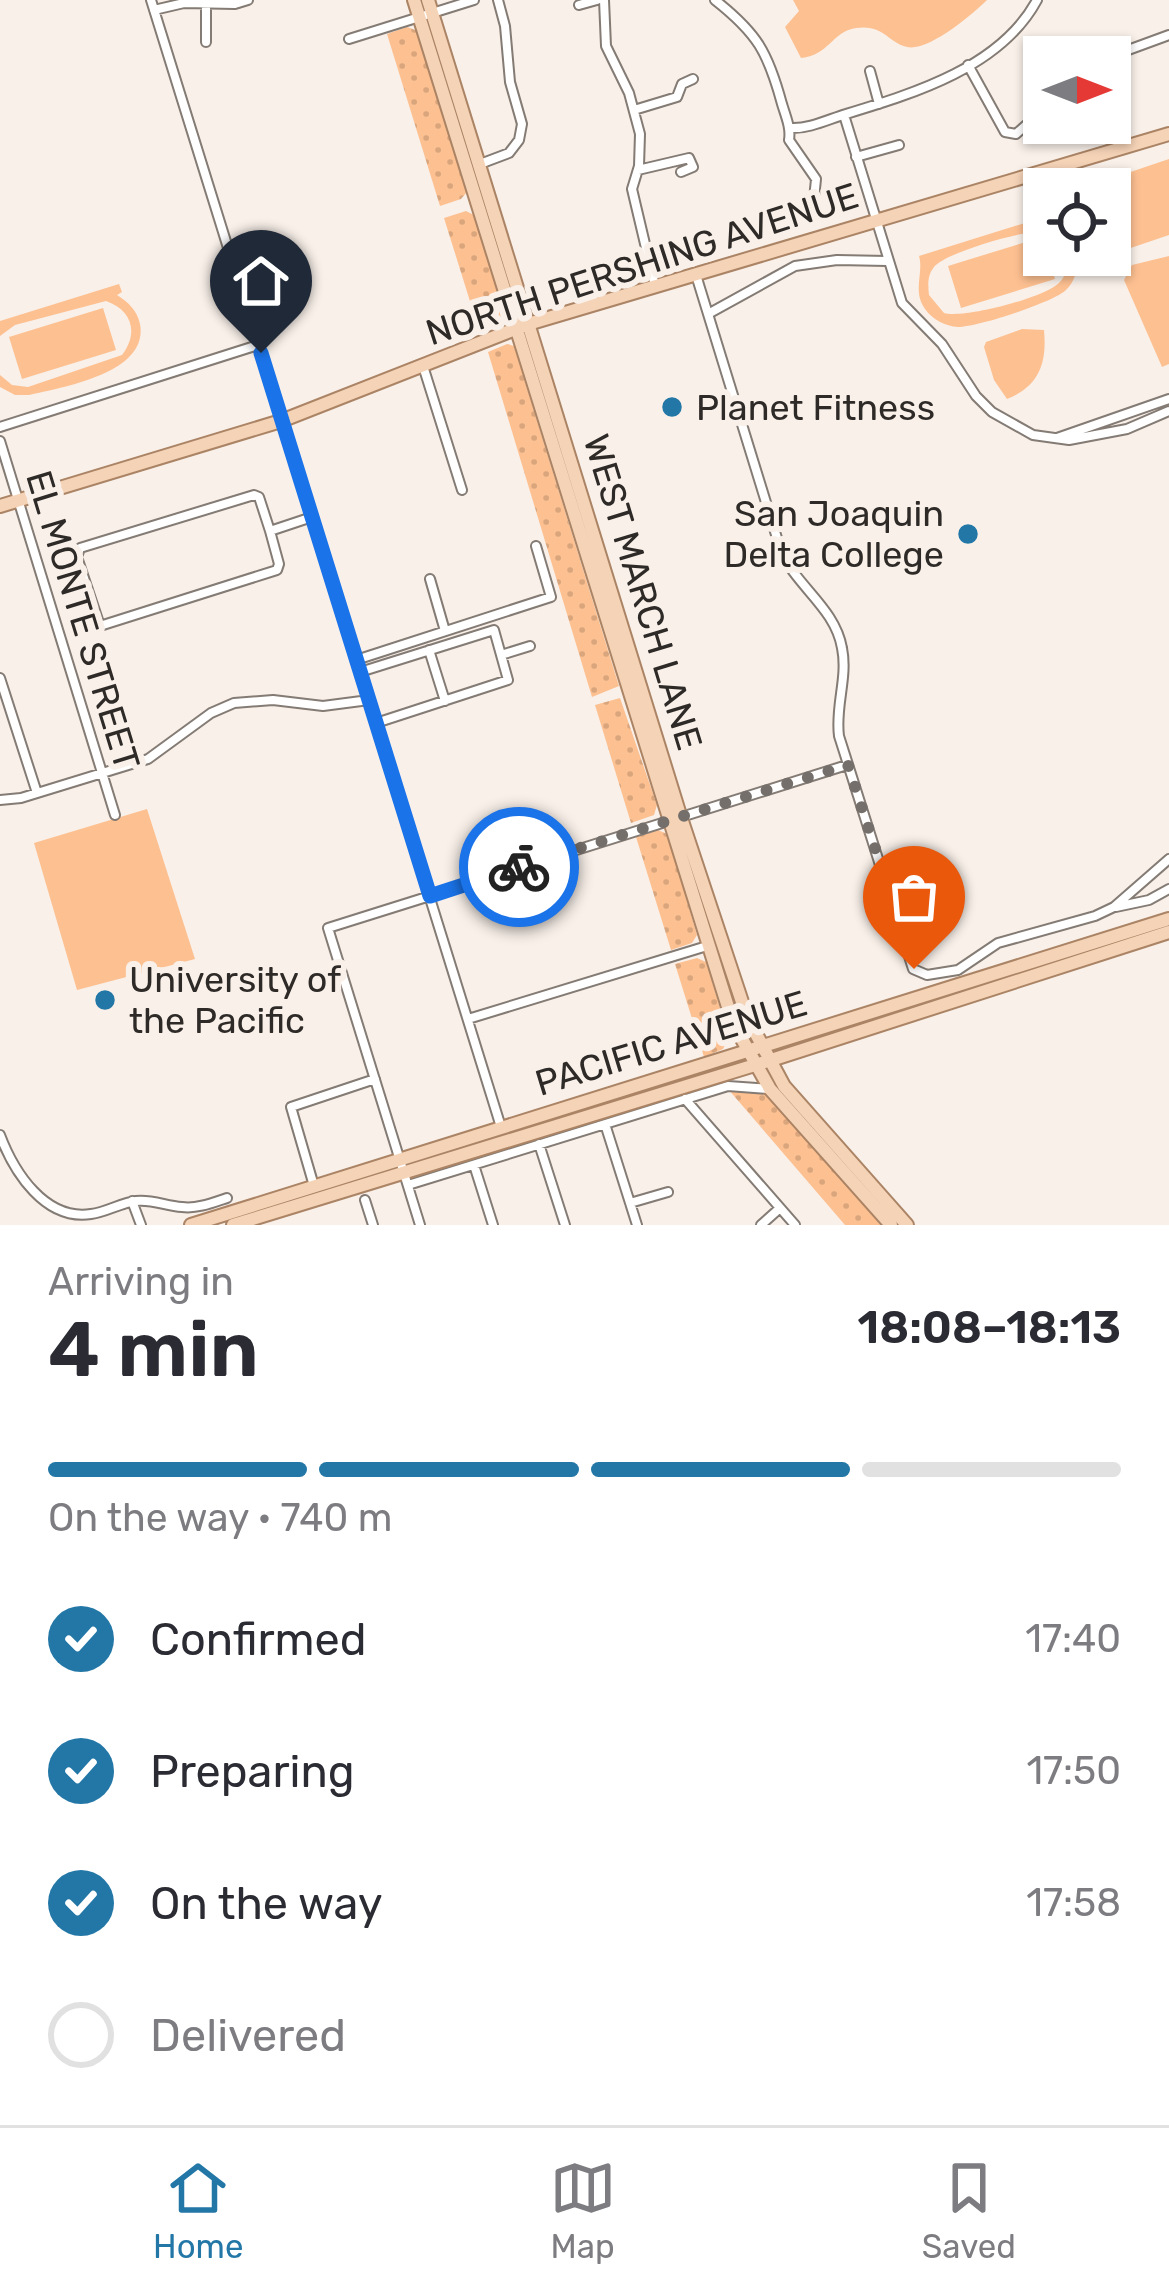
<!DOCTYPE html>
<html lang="en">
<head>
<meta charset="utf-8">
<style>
	body { margin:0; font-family:Rubik,sans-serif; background:#f7f7f7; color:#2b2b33; height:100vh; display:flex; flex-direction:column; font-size:45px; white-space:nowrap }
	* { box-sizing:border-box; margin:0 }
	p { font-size:39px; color:#7c7c81 }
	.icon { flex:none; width:66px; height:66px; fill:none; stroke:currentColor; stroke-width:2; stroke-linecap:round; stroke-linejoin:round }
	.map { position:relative; height:1225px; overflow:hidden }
	.side { display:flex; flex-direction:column; background:#fff; flex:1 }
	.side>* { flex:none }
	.needle { width:78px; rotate:90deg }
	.tools { position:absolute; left:1023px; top:36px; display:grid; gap:24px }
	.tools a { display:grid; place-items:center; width:108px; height:108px; border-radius:0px; background:#fff; box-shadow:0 3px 9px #0004; font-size:60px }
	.pin { position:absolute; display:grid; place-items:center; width:102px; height:102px; color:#fff; margin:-123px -51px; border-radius:50% 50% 50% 0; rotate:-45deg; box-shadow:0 0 12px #0007 }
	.pin .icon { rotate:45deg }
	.courier { position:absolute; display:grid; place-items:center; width:120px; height:120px; margin:-60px; border:9px solid #1a73e8; border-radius:50%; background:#fff; color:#222; box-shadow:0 3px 15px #0007 }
	.overview em { font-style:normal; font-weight:600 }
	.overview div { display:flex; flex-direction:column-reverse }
	.overview { display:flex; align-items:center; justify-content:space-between; height:204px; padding:0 48px }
	h1 { font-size:78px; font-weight:600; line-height:90px }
	.bar { display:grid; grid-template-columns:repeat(4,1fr); gap:18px 12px; align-content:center; height:144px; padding:0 48px }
	.bar i { height:15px; border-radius:9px; background:#e1e1e2 }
	.bar .current { background:#2377a7 }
	.bar p { grid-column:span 4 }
	ol { padding:0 48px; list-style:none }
	li { display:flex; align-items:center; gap:36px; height:132px }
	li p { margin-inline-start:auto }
	li .icon { padding:12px; border-radius:50%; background:#2377a7; color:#fff; stroke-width:4 }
	li:last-child { color:#7c7c81 }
	li i { width:66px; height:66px; border:6px solid #e1e1e2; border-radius:50% }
	.menu { display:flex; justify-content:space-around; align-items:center; height:168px; border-top:3px solid #e1e1e2; background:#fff; font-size:33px; color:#7c7c81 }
	.menu a { display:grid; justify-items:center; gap:6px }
	.menu .current { color:#2377a7 }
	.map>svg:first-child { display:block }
</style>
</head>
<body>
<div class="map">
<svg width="1169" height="1225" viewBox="0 0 1169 1225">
	<defs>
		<pattern id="park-dots" width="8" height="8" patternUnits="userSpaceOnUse" patternTransform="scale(3)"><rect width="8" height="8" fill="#fdc091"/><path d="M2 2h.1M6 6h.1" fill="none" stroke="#d9a57d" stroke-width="1.8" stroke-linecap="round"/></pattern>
	</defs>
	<rect width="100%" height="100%" fill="#f9f0e9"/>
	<!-- grass -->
	<path fill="#fdc091" d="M793,0H987C973,14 928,52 907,47C887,42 884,24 856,28C831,32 830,55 801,58L785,27L799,11Z
		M1169,159V235L1110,255V189L1083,188Z
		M1044,217V231C1025,230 946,252 934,267C927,276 928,285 929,295L944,313C963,319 1044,298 1059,283C1067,275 1067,266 1067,255H1077C1078,268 1076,280 1066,290C1052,303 977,327 958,327C945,326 933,320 925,309C912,291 924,273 919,256Z
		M1042,237L1044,255H1048L1055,279L961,308L948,266Z
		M1169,256V364L1162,367L1124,280L1132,265Z
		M119,284L122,292L117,295C128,302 137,310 140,324C149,373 64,387 29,395H15L0,387V375L12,385L28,387L122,355C139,333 132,310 106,301L15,325L0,336V321Z
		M103,308L116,350L22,379L9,337Z
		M1022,329L1044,330C1047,362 1040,386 1007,399L994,380L984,347L986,342Z
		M147,809L195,959L77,990L34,843Z"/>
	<!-- park -->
	<path fill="url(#park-dots)" d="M407,27L418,31L467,192L461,199L440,206L387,34Z
		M466,211L474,215L505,316L501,322L479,330L444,218Z
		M507,344L514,346L619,686L592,697L488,352Z
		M620,698L657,805L654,815L631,823L595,705Z
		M658,830L667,834L697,935L692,943L671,950L636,837Z
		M697,958L706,962L729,1037L723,1049L704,1057L675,964Z
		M728,1089L768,1095L884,1225H845Z"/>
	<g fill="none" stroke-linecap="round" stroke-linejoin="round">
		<defs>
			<path id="minor" d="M151,0L501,1127
				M604,0L606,46L629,93L640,134L639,166L632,189L655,286
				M715,0C757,33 768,52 782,104C786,117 791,128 789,140L816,179L814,199L805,216
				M579,5L597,0
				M154,10L184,3L235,4L248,0
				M349,39L474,0
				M206,42V4
				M1109,57L1169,35
				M968,65L1005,132L1016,134L1044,109
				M870,71L879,104
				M634,110L677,97L682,84L693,79
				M844,115L902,303L942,344L976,396L992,412L1033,435L1069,440L1127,429L1169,411
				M791,128C809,129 829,119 846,114C915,93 1001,67 1037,0
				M856,157L899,145
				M480,164L509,153L519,140L522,124L510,82L505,26L498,0
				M638,170L689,158L693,167L681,172
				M696,275L781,551C797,587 835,608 842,648C848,678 835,706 839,736L913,969L927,975L958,970L998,943L1095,916L1114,907L1169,859
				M708,314L795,266L837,260L887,261
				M423,366L462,490
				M0,427L258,345
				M1057,438L1169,399
				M0,441L115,815
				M270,531L279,564L277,570L103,625L99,623L77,557L80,548L254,495L259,497L270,531L312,517
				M430,579L445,631
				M429,650L445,701
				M501,655L530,646
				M356,660L551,597L536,546
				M360,672L494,630L508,680L376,723
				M0,678L37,793
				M0,800L21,798L148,759L211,713L234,703L273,700L323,706L369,700
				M1116,907L1149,900L1169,889
				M468,1019L707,946
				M685,1099L795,1225
				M605,1124L637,1225
				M0,1135C14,1172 45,1221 91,1214C107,1212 120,1203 136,1201C152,1199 166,1206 182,1207C197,1209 212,1203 227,1198
				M539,1144L565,1225
				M474,1165L493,1225
				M408,1185L728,1086L769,1089
				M314,1186L291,1107L375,1079
				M365,1200L373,1225
				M132,1201L141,1225
				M630,1203L668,1192
				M420,1225L328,928L847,765
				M761,1225L780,1208"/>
			<path id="major" d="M414,0L733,1023L770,1089L891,1225
				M428,0L680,815L747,1017L784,1086L907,1225
				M0,506L281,421L528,324L1169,134
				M191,1225L1169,919
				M233,1225L768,1061L1169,932"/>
		</defs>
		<!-- minor casing -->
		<use href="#minor" stroke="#837b74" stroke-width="12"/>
		<!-- major casing -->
		<use href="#major" stroke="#ab8465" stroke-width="16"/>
		<!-- minor -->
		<use href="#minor" stroke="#fff" stroke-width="8"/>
		<!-- major -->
		<use href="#major" stroke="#f5d3b7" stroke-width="12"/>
	</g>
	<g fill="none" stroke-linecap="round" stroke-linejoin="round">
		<!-- done -->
		<path stroke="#756f6b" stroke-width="12" stroke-dasharray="0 21.6" d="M519,867L848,765L914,969"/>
		<!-- route -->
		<path stroke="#1a73e8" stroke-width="15" d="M261,353L430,896L519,867"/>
	</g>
	<!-- markers -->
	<g fill="#2377a7" stroke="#f9f0e9" stroke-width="4.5">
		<circle cx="672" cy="407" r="12"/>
		<circle cx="968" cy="534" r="12"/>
		<circle cx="105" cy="1000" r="12"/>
	</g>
	<g text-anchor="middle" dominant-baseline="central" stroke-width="12" stroke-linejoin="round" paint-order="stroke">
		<!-- street labels -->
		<g font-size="36" fill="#2e2a27" stroke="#f9f0e9">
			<text transform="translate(642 264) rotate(-18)">NORTH PERSHING AVENUE</text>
			<text transform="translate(643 592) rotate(73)">WEST MARCH LANE</text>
			<text transform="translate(83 620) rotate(73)">EL MONTE STREET</text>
			<text transform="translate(671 1043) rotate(-17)">PACIFIC AVENUE</text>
		</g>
		<!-- poi labels -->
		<g font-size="36" fill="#2e2a27" stroke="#f9f0e9" text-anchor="start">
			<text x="696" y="407">Planet Fitness</text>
			<text x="944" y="513" text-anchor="end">San Joaquin<tspan x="944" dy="41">Delta College</tspan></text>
			<text x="129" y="979">University of<tspan x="129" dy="41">the Pacific</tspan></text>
		</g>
	</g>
</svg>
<div class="tools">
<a><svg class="needle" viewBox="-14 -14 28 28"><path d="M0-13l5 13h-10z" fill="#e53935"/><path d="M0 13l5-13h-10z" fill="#7c7c81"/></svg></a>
<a><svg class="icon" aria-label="locate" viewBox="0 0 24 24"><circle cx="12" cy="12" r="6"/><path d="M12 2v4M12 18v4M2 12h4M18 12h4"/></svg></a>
</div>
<div class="pin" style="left:914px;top:969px;background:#ea580c"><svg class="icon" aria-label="bag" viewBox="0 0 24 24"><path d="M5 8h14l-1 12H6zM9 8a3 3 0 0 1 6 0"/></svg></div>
<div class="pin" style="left:261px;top:353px;background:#1f2937"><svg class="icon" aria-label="home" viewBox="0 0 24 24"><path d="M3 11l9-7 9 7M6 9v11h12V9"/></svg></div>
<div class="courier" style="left:519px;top:867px"><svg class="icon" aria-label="bike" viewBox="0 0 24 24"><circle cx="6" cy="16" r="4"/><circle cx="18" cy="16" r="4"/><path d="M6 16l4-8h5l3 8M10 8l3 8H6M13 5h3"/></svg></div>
</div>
<section class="side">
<div class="overview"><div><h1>4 min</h1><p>Arriving in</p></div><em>18:08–18:13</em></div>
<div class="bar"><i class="current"></i><i class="current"></i><i class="current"></i><i></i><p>On the way · 740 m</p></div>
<ol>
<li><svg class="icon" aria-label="check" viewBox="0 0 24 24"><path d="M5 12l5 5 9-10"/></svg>Confirmed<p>17:40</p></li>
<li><svg class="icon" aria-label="check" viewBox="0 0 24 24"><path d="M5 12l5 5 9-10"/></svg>Preparing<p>17:50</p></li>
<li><svg class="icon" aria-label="check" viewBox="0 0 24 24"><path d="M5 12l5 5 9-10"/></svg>On the way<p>17:58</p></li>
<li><i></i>Delivered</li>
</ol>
</section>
<nav class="menu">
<a class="current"><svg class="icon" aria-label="home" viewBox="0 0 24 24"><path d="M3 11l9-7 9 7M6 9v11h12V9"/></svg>Home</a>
<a><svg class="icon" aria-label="map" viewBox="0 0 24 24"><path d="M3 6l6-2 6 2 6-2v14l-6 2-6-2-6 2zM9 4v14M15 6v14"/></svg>Map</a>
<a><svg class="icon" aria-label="saved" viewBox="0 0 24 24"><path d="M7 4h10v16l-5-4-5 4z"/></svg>Saved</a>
</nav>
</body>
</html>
